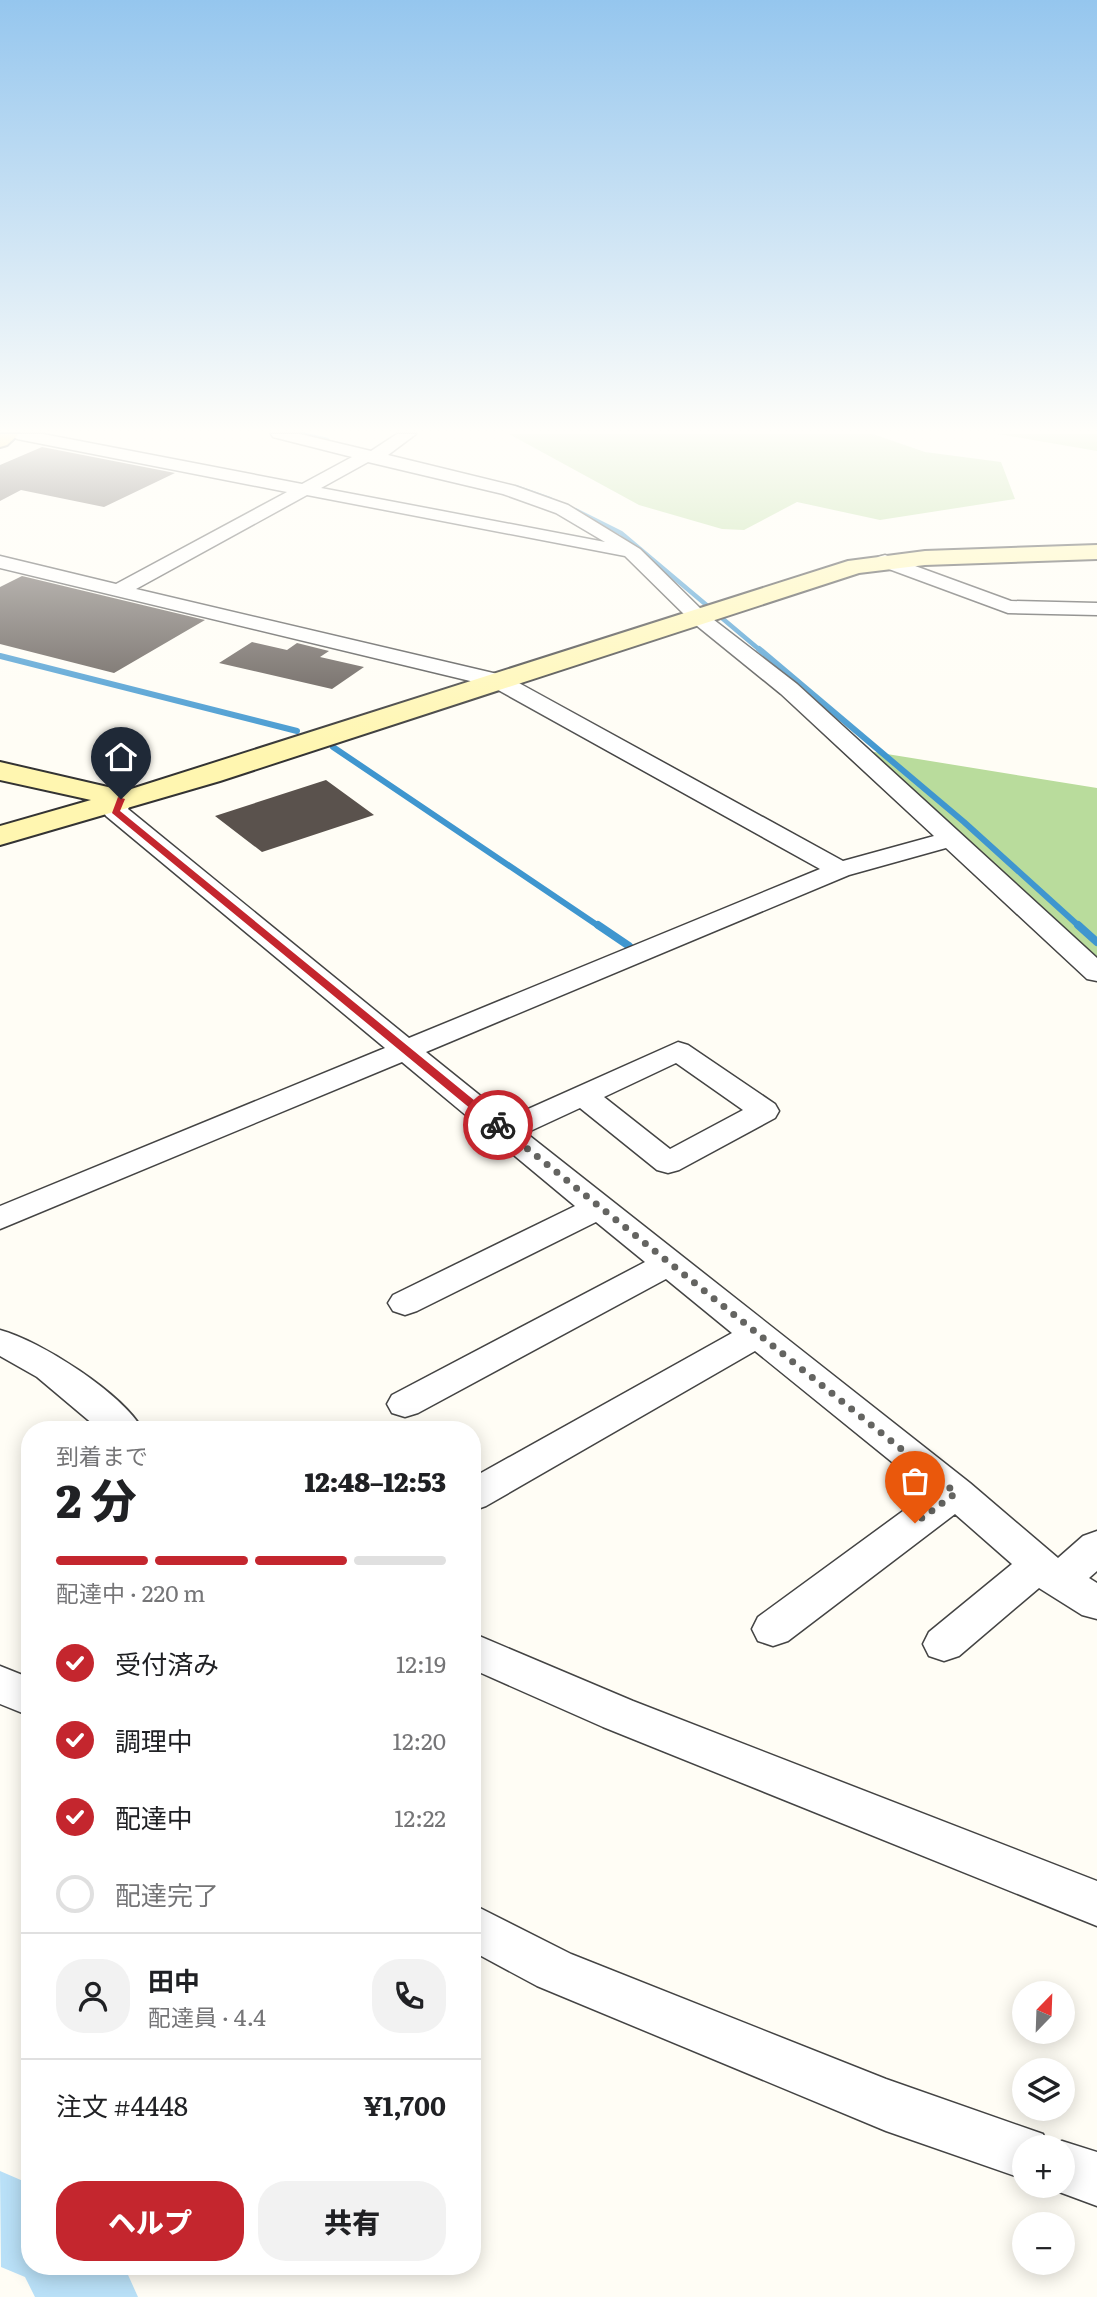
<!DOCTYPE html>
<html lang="ja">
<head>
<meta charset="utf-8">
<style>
	body { margin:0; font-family:Literata,"Noto Sans JP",serif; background:#f2f2f2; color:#202124; height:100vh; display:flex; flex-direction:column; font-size:26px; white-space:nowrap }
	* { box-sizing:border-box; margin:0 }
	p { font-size:23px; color:#757577 }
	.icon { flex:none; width:38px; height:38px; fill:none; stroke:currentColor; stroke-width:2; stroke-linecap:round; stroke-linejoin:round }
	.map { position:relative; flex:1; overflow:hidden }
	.details { position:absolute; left:21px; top:1421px; width:460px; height:854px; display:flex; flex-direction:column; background:#fff; border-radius:28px; box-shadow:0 4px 18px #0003 }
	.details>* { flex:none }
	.needle { width:46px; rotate:23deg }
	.buttons { position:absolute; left:1012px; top:1981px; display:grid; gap:14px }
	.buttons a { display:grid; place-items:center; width:63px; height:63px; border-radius:50%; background:#fff; box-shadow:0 4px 18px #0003; font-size:35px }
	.pin { position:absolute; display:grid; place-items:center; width:60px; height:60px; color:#fff; margin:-72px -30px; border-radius:50% 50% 50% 0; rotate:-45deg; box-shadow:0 0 7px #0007 }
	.pin .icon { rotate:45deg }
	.courier { position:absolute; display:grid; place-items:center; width:70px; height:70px; margin:-35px; border:5px solid #c4262e; border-radius:50%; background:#fff; color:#222; box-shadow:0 2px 9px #0007 }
	.overview em { font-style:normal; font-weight:800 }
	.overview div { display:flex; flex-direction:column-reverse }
	.overview { display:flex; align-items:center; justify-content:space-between; height:119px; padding:0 35px }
	h1 { font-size:46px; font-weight:800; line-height:52px }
	.bar { display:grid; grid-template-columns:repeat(4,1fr); gap:10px 7px; align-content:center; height:84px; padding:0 35px }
	.bar i { height:9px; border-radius:5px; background:#e0e0e0 }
	.bar .selected { background:#c4262e }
	.bar p { grid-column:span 4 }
	.line { display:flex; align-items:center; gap:18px; padding:0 35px; border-top:2px solid #e0e0e0 }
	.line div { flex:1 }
	.round { display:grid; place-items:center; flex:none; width:74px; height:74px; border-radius:28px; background:#f2f2f2 }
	ol { padding:0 35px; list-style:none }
	li { display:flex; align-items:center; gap:21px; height:77px }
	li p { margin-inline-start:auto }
	li .icon { padding:7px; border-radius:50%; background:#c4262e; color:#fff; stroke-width:4 }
	li:last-child { color:#757577 }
	li i { width:38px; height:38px; border:4px solid #e0e0e0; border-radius:50% }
	.button { display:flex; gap:14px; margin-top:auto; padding:14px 35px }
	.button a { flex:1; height:80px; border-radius:28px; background:#c4262e; color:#fff; font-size:28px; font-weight:800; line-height:80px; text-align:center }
	.button a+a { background:#f2f2f2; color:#202124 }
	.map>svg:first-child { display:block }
</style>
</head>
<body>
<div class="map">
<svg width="1097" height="2297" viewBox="0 0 1097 2297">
	<rect width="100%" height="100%" fill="#fffdf5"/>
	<!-- forest -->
	<path fill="#b9dc9c" d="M509,434H873L925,452L1001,462L1015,499L880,520L797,502L744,530L722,529L639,505Z
		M998,434H1097V451Z
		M856,749L1097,788V973Z"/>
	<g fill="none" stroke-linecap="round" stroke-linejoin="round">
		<!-- stream-far2 -->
		<path stroke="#3f96cf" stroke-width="4.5" d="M301,434L327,440
			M516,487L550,499
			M575,510L621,533L761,651"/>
		<!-- stream-far1 -->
		<path stroke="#3f96cf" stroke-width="6" d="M759,649L964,822L1080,927
			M0,656L297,731
			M333,747L600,927"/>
		<!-- stream -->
		<path stroke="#3f96cf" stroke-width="8" d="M598,925L629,946
			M1078,925L1097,942"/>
		<!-- river -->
		<path fill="#b9e0f7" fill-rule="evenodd" d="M0,2171L30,2184V2266H124L138,2297H35L25,2277L1,2267Z"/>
	</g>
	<!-- building -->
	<path fill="#5a524d" d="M42,447L175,473L104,507L21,490L0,501V465Z
		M22,576L205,620L114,673L0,644V587Z
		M252,642L287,650L297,643L329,651L320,657L364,667L332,689L219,663Z
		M326,780L374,815L262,852L215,816Z"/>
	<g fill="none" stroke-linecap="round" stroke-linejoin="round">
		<defs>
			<path id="street" d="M9,434H43L302,484L352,457L273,437L271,434H300L371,451L397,434H416L388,455L515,486L568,505L640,549L705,613L797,684L1097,958V981L1087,979L946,848L849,875L426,1052L508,1118L678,1042L688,1045L775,1104L779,1111L775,1118L679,1170L668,1173L657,1170L580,1108L526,1133L970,1483L1058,1558L1083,1536L1097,1531V1571L1089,1578L1097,1583V1619L1082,1615L1039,1588L959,1656L944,1661L929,1656L923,1644L929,1632L1012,1564L955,1514L788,1641L773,1646L758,1641L752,1629L758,1617L929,1492L755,1351L486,1506L472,1511V1478L732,1333L666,1279L418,1413L405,1417L392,1413L387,1404L392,1395L645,1262L596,1222L417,1311L405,1315L393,1311L388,1303L393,1295L575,1206L402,1062L0,1229V1206L385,1048L106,816L103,811L112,794L121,792L130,794L133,799L128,809L409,1038L820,869L491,686L0,568V556L116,584L287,492L17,439ZM368,462L503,494L556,513L605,542L321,488ZM307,495L625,556L691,621L781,694L934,836L843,861L506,676L136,589ZM676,1063L743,1110L670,1149L604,1097Z
				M885,555L1011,601L1097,603V615L1008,613L878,565L875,561L878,557Z
				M0,1330C41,1341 122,1393 143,1430H100L37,1377L0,1356Z
				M472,1633L633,1701L1097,1881V1926L603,1727L472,1669Z
				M0,1666L30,1678V1716L0,1704Z
				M472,1904L571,1954L886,2079L1043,2134L1048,2147L1062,2141L1097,2152V2206L1043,2186H1062V2147H1024V2179L886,2131L537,1986L472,1951Z"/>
			<path id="secondary" d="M1097,545V559L925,565L859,573L220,781L0,845V826L91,800L0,780V762L125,791L848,561L925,551Z"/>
			<path id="primary" d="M0,434H19L7,445L0,447Z"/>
		</defs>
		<!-- street casing -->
		<use href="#street" stroke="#444" stroke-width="3"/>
		<!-- secondary casing -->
		<use href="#secondary" stroke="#333" stroke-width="4"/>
		<!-- primary casing -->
		<use href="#primary" stroke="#222" stroke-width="4"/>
		<!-- street -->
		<use href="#street" fill="#fff" fill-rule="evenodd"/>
		<!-- secondary -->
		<use href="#secondary" fill="#fff6b0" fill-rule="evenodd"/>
		<!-- primary -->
		<use href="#primary" fill="#f9d66b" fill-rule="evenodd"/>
	</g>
	<!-- sky -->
	<linearGradient id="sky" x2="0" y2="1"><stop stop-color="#95c6ee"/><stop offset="0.57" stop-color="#fffefa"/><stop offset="1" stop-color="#fffefa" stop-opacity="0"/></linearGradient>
	<rect width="1097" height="756" fill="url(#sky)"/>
	<!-- route -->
	<path fill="#c4262e" d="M118,797L125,799L120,811L502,1123V1128H494L112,813Z"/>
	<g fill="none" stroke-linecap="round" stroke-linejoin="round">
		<!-- done -->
		<path stroke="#646461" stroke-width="7" stroke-dasharray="0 12.6" d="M498,1125L956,1493L915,1523"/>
	</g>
</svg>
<div class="buttons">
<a><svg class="needle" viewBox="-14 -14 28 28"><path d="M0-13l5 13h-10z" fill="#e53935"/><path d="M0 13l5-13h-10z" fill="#757577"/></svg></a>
<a><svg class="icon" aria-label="layers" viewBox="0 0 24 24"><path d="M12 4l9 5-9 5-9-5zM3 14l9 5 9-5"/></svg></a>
<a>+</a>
<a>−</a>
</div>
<div class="pin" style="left:915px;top:1523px;background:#ea580c"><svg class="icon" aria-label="bag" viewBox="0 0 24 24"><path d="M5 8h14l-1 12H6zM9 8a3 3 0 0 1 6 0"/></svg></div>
<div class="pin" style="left:121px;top:799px;background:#1f2937"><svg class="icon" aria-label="home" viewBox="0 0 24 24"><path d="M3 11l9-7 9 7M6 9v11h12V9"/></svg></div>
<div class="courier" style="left:498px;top:1125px"><svg class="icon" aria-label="bike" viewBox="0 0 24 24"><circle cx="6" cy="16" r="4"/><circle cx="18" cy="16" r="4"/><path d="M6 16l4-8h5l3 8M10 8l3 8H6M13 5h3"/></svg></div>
<section class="details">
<div class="overview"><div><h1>2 分</h1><p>到着まで</p></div><em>12:48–12:53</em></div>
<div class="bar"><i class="selected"></i><i class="selected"></i><i class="selected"></i><i></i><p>配達中 · 220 m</p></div>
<ol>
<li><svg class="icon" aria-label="check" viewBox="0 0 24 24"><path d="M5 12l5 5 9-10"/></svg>受付済み<p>12:19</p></li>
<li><svg class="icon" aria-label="check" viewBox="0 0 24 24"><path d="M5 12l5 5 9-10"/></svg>調理中<p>12:20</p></li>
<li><svg class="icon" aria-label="check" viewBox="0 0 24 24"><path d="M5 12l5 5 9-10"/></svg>配達中<p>12:22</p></li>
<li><i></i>配達完了</li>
</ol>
<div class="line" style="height:126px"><a class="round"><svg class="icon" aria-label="person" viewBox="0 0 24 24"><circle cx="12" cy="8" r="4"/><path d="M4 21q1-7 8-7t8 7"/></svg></a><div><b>田中</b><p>配達員 · 4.4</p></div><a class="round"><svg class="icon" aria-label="phone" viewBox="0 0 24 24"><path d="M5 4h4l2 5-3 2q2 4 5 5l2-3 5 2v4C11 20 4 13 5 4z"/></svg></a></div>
<div class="line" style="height:91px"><div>注文 #4448</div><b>¥1,700</b></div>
<div class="button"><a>ヘルプ</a><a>共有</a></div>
</section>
</div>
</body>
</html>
